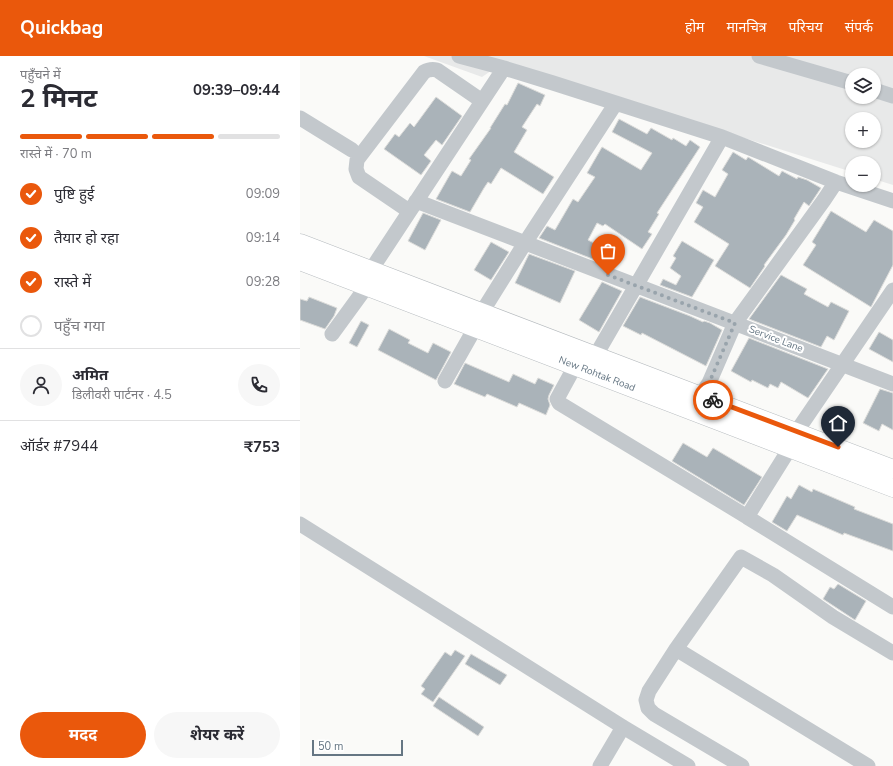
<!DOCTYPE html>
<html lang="hi">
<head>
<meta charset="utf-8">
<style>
	body { margin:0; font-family:"Nunito Sans","Noto Sans Devanagari",sans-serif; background:#f7f7f7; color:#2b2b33; height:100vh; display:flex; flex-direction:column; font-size:15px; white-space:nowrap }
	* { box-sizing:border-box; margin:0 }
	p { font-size:13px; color:#7c7c81 }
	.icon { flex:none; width:22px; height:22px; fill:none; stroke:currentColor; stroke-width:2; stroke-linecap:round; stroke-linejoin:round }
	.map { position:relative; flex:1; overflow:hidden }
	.side { display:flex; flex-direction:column; background:#fff; width:300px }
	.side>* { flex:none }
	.tools { position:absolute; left:545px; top:12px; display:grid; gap:8px }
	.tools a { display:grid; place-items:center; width:36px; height:36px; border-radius:50%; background:#fff; box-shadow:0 1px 3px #0004; font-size:20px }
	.scale { position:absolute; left:12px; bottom:10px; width:91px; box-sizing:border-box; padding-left:4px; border:2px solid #657683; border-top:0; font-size:11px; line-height:14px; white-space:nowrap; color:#657683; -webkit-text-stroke:3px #fff; paint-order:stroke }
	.pin { position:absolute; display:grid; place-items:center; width:34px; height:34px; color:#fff; margin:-41px -17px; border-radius:50% 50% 50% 0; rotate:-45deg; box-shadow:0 0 4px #0007 }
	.pin .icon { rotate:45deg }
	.courier { position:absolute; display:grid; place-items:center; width:40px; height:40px; margin:-20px; border:3px solid #ea580c; border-radius:50%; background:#fff; color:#222; box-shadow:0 1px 5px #0007 }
	.head em { font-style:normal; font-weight:700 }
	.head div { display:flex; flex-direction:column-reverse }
	.head { display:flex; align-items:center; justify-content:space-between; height:68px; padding:0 20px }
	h1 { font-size:26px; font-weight:700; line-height:30px }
	.bar { display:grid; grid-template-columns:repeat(4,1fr); gap:6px 4px; align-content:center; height:48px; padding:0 20px }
	.bar i { height:5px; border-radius:3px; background:#e1e1e2 }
	.bar .on { background:#ea580c }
	.bar p { grid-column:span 4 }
	.line { display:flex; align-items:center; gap:10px; padding:0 20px; border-top:1px solid #e1e1e2 }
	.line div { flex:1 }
	.round { display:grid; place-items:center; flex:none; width:42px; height:42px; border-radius:21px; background:#f7f7f7 }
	ol { padding:0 20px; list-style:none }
	li { display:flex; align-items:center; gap:12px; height:44px }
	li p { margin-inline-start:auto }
	li .icon { padding:4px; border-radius:50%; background:#ea580c; color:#fff; stroke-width:4 }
	li:last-child { color:#7c7c81 }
	li i { width:22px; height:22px; border:2px solid #e1e1e2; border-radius:50% }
	.cta { display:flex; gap:8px; margin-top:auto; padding:8px 20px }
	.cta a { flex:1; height:46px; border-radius:24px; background:#ea580c; color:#fff; font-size:16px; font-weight:700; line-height:46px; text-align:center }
	.cta a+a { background:#f7f7f7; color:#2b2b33 }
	header { display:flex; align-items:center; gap:24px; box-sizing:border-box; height:56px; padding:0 20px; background:#ea580c; color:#fff }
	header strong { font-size:19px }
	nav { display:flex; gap:22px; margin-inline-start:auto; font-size:14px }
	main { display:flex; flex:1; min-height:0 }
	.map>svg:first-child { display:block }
</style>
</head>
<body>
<header>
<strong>Quickbag</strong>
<nav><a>होम</a><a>मानचित्र</a><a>परिचय</a><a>संपर्क</a></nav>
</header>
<main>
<section class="side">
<div class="head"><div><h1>2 मिनट</h1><p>पहुँचने में</p></div><em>09:39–09:44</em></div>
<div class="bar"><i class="on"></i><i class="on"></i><i class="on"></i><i></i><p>रास्ते में · 70 m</p></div>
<ol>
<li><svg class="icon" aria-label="check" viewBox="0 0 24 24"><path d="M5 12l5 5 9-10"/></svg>पुष्टि हुई<p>09:09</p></li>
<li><svg class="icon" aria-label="check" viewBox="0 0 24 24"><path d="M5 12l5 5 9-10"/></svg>तैयार हो रहा<p>09:14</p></li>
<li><svg class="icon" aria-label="check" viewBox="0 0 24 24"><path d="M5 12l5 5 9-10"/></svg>रास्ते में<p>09:28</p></li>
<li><i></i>पहुँच गया</li>
</ol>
<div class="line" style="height:72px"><a class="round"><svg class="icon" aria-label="person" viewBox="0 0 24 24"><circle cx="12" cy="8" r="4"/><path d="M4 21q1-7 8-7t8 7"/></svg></a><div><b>अमित</b><p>डिलीवरी पार्टनर · 4.5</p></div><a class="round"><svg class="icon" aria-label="phone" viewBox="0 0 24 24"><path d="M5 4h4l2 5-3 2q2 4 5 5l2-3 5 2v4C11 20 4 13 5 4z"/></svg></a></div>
<div class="line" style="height:52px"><div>ऑर्डर #7944</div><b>₹753</b></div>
<div class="cta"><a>मदद</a><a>शेयर करें</a></div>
</section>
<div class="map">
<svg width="593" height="710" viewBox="0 0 593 710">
	<rect width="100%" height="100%" fill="#fafaf8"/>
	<!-- built -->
	<path fill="#e8e9e9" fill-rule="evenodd" d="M124,0H593V129L574,123V107H552V116L204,6L182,21ZM552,19H574V41H552ZM552,63H574V85H552Z"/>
	<!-- building -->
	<path fill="#aab3b9" stroke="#dcdcda" d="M218,27L245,39L240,50L237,48L222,71L227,74L214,96L254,121L243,138L201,112L191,128L188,126L184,132L170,156L136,143L152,115L161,120L171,104L169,103L191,72H190L205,48L207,49Z
		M136,41L162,60L142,89L136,84L124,99L131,105L121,119L84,93L95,78L99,81L110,67L114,71Z
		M319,63L347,78L351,72L372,84L373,82L386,90L390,84L400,91L357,157L359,158L348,176L352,178L342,193L305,168L303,170L297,167L288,184L319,200L313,211L239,182L247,170L255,174L273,143L278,146L295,121L287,117L302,91L341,114L352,97L312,76Z
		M433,96L446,104L448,101L479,120L482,115L497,123L498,121L507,124L521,132L509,150L504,146L494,163L495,164L486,179L464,209L465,210L450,232L415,210L429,188L394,166L403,151L396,147L403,134L415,141L428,118L422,114Z
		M531,155L566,176L574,164L593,175V209L571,251L503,209L516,189L512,186Z
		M123,157L141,164L125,194L108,185Z
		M382,185L414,204L392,241L360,229L363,223L376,229L381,220L370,212L376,202L373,200Z
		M191,186L209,196L191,224L174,214Z
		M229,198L275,215L260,247L215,227Z
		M481,219L507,233L504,238L528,251L531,246L549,255L534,284L527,280L521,291L449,263Z
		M302,226L322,235L299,276L279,264Z
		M9,241L37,252L34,260L25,273L0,264V243L7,245Z
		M340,241L390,260L403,266L404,265L410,267L422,274L406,310L342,277L341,279L323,270Z
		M61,265L69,269L57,291L49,287Z
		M89,273L110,284L108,287L128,297L133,287L151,296L136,324L78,294Z
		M579,276L593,284V306L569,293Z
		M449,282L528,313L508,342L481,326L478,332L470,328L468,332L452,324L451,326L431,315Z
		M165,307L209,326L213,318L235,328L238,322L254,329L249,339L248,343L250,349L246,359L219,347L217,351L187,338L185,341L154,328Z
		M580,333L593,337V374L582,368L579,375L563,367Z
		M383,387L407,401L413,392L462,421L444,449L372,405Z
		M499,429L512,436L513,433L555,451L554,453L593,468V495L544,477L543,479L497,459L487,475L472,466L487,440L491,443Z
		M538,528L566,545L555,564L523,543L530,531L534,533Z
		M155,594L165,600L133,646L121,638L125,633L121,630L145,596L151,600Z
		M171,598L207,619L200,629L165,608Z
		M139,641L184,671L178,680L133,650Z"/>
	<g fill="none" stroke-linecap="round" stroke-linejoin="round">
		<defs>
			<path id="major" d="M0,187L593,413
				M0,205L593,432"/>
		</defs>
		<!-- major casing -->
		<use href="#major" stroke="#b5babe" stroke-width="19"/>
		<!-- minor -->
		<path stroke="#c3c8cc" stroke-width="15" d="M159,0L204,12L253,27L422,81L536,126L593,145
			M459,0L552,27
			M574,34L593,40
			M0,62L52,94
			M116,145L593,328
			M109,155L59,121L56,113L57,104L124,16C129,13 132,13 137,14L182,45
			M71,214L204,12
			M182,256L225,187L316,47
			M32,278L67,230
			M296,299L422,81
			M275,310L257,343L259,347L449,462
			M145,325L175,272
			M401,339L409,327L435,267L524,144L536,126
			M497,375L593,234
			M490,392L447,461L593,551
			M0,468L323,671L388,710
			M376,593L568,710
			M300,710L323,671
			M442,710L354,658L348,652L346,644L349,635L376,593L441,501L473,519L533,561L593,597"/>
		<!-- major -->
		<use href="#major" stroke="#fff" stroke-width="18"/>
	</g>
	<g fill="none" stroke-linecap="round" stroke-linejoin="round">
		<!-- done -->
		<path stroke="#99a4ac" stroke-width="4" stroke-dasharray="0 7.2" d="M308,219L435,267L409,327L401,339L413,344"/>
		<!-- route -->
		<path stroke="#ea580c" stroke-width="5" d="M413,344L538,391"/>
	</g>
	<g text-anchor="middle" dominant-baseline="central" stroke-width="4" stroke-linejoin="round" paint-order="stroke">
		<!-- street labels -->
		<g font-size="10" fill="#657683" stroke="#fff">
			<text transform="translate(476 283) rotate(21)">Service Lane</text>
			<text transform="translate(297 318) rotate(21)">New Rohtak Road</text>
		</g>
	</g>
</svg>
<div class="tools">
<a><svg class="icon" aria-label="layers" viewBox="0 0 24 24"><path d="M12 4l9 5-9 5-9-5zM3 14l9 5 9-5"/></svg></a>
<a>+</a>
<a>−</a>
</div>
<div class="scale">50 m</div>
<div class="pin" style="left:308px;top:219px;background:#ea580c"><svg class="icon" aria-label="bag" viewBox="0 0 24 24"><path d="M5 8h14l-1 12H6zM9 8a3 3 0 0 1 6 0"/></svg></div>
<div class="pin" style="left:538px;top:391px;background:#1f2937"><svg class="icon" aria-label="home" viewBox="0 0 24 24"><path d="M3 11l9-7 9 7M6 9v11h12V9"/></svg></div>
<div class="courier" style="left:413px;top:344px"><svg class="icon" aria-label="bike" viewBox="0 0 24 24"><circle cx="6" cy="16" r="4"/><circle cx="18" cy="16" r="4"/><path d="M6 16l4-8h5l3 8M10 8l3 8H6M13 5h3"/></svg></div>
</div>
</main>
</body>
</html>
